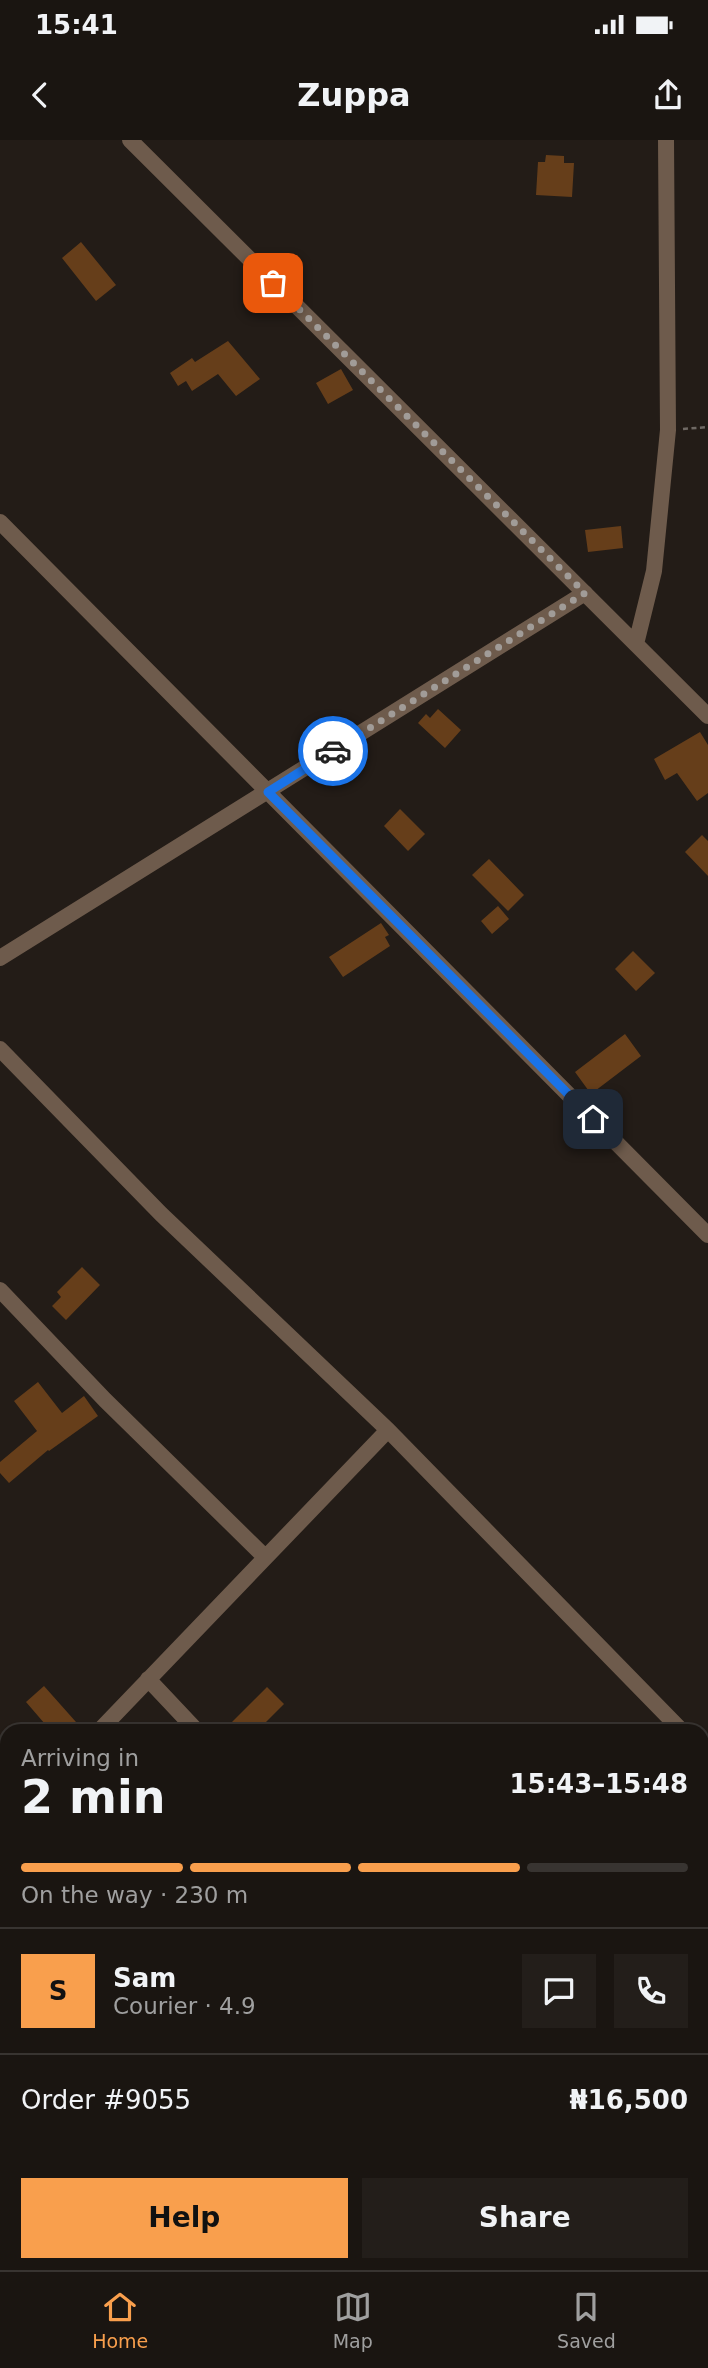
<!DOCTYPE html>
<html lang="en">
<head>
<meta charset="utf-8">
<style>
	body { margin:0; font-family:"DejaVu Sans",sans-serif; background:#231e1a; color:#f1f3f6; height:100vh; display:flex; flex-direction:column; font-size:26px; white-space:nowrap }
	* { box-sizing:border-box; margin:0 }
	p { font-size:23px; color:#9f9f9f }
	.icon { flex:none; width:38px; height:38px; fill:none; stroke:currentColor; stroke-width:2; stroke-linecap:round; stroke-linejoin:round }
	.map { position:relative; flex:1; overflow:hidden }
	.sheet { position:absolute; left:0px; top:1584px; width:709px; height:548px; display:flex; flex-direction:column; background:#1a1511; border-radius:21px 21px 0 0; box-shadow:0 2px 5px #0004,0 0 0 2px #383431 }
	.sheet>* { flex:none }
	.pin { position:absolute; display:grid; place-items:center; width:60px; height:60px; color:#fff; margin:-30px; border-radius:14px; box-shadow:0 4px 10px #0006 }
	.courier { position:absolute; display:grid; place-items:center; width:70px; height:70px; margin:-35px; border:5px solid #1a73e8; border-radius:50%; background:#fff; color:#222; box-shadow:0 2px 9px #0007 }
	.overview em { font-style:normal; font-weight:800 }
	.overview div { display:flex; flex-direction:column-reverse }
	.overview { display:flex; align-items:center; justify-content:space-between; height:119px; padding:0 21px }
	h1 { font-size:46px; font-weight:800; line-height:52px }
	.bar { display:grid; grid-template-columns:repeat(4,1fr); gap:10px 7px; align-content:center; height:84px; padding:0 21px }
	.bar i { height:9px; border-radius:5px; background:#383431 }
	.bar .active { background:#f99f4d }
	.bar p { grid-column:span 4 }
	.line { display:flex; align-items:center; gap:18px; padding:0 21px; border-top:2px solid #383431 }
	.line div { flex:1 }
	.round { display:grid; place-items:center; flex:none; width:74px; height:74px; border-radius:0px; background:#231e1a }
	.button { display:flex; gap:14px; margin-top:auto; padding:14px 21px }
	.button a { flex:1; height:80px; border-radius:0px; background:#f99f4d; color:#111; font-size:28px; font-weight:800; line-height:80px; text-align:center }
	.button a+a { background:#231e1a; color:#f1f3f6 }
	.status { display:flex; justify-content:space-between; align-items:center; height:49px; padding:0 35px; background:#1a1511; direction:ltr }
	.status svg { height:19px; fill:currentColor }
	header { display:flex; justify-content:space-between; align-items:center; height:91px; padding:0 21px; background:#1a1511; font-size:32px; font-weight:800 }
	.dock { display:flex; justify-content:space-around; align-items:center; height:98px; border-top:2px solid #383431; background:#1a1511; font-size:19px; color:#9f9f9f }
	.dock a { display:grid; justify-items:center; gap:4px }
	.dock .active { color:#f99f4d }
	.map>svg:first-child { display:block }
</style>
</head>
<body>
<div class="status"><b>15:41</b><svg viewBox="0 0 49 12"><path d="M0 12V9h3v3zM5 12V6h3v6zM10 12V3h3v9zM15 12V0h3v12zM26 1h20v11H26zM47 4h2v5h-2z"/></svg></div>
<header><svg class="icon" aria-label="back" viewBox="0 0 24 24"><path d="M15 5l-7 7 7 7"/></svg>Zuppa<svg class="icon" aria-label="share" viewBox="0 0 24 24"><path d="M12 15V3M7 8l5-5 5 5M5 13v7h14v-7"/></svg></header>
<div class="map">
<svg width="708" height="2130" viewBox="0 0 708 2130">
	<rect width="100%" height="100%" fill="#231c17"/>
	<!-- building -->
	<path fill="#663e1a" d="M546,15L564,16V23H574L572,57L536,55L538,22H545Z
		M81,102L116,145L96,161L62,118Z
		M228,201L260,239L236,256L218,234L192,251L186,241L178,246L170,233L192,218L195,222Z
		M341,229L353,250L328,264L316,243Z
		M621,386L623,408L588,412L585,390Z
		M438,569L461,590L445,608L418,583L426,574L430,578Z
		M700,592L708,605V653L697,661L677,633L665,640L654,619Z
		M400,669L425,694L408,711L384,686Z
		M702,695L708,701V736L685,712Z
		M489,719L524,755L508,771L472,735Z
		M498,766L509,779L492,794L481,781Z
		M381,783L389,795L385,797L390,806L343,837L329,817Z
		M633,811L655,833L636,851L615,829Z
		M625,894L641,916L591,954L575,932Z
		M82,1127L100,1145L66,1180L52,1166L61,1157L57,1152Z
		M38,1242L62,1273L84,1256L98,1276L49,1311L48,1310L9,1343L0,1333V1322L37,1291L14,1261Z
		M44,1546L84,1591H51L26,1562Z
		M267,1547L284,1564L257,1591H223Z"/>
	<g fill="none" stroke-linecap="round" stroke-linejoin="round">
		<!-- path -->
		<path stroke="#6f6964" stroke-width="2.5" stroke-dasharray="5 3.5" stroke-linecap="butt" d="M683,289L708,287"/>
		<!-- minor -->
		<path stroke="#6e5b4c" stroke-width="16" d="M130,0L708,576
			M0,382L708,1095
			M636,504L654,431L668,290L666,0
			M0,818L585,453
			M0,909L161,1074L388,1290L682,1591
			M0,1150L105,1260L265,1417
			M148,1539L197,1591
			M99,1591L388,1290
			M702,1611L708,1617
			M0,1693L7,1686"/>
	</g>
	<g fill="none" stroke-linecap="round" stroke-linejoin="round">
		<!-- done -->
		<path stroke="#a19c98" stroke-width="7" stroke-dasharray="0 12.6" d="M273,143L585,453L333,611"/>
		<!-- route -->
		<path stroke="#1a73e8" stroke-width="9" d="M333,611L268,652L593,979"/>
	</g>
</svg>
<div class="pin" style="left:273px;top:143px;background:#ea580c"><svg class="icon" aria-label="bag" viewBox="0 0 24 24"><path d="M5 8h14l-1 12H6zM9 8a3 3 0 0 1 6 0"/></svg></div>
<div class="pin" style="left:593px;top:979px;background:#1f2937"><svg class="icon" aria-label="home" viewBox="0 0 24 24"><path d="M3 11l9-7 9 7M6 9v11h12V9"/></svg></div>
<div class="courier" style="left:333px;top:611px"><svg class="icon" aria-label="car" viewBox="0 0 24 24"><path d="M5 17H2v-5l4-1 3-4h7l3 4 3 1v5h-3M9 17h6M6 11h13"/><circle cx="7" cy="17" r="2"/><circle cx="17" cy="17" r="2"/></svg></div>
<section class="sheet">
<div class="overview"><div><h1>2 min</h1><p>Arriving in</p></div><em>15:43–15:48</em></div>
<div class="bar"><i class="active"></i><i class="active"></i><i class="active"></i><i></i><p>On the way · 230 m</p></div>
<div class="line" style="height:126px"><b class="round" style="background:#f99f4d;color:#111">S</b><div><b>Sam</b><p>Courier · 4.9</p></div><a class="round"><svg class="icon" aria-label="chat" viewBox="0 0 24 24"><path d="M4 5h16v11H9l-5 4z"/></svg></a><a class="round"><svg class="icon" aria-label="phone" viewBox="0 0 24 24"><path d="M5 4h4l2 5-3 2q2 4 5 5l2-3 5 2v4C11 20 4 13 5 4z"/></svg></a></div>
<div class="line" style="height:91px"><div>Order #9055</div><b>₦16,500</b></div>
<div class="button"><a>Help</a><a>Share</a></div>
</section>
</div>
<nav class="dock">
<a class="active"><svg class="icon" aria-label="home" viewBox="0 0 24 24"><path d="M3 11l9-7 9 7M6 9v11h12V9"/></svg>Home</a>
<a><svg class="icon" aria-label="map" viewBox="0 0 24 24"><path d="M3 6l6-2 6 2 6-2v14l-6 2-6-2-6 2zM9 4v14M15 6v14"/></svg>Map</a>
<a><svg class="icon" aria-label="saved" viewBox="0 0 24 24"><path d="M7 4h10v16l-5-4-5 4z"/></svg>Saved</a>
</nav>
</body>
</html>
